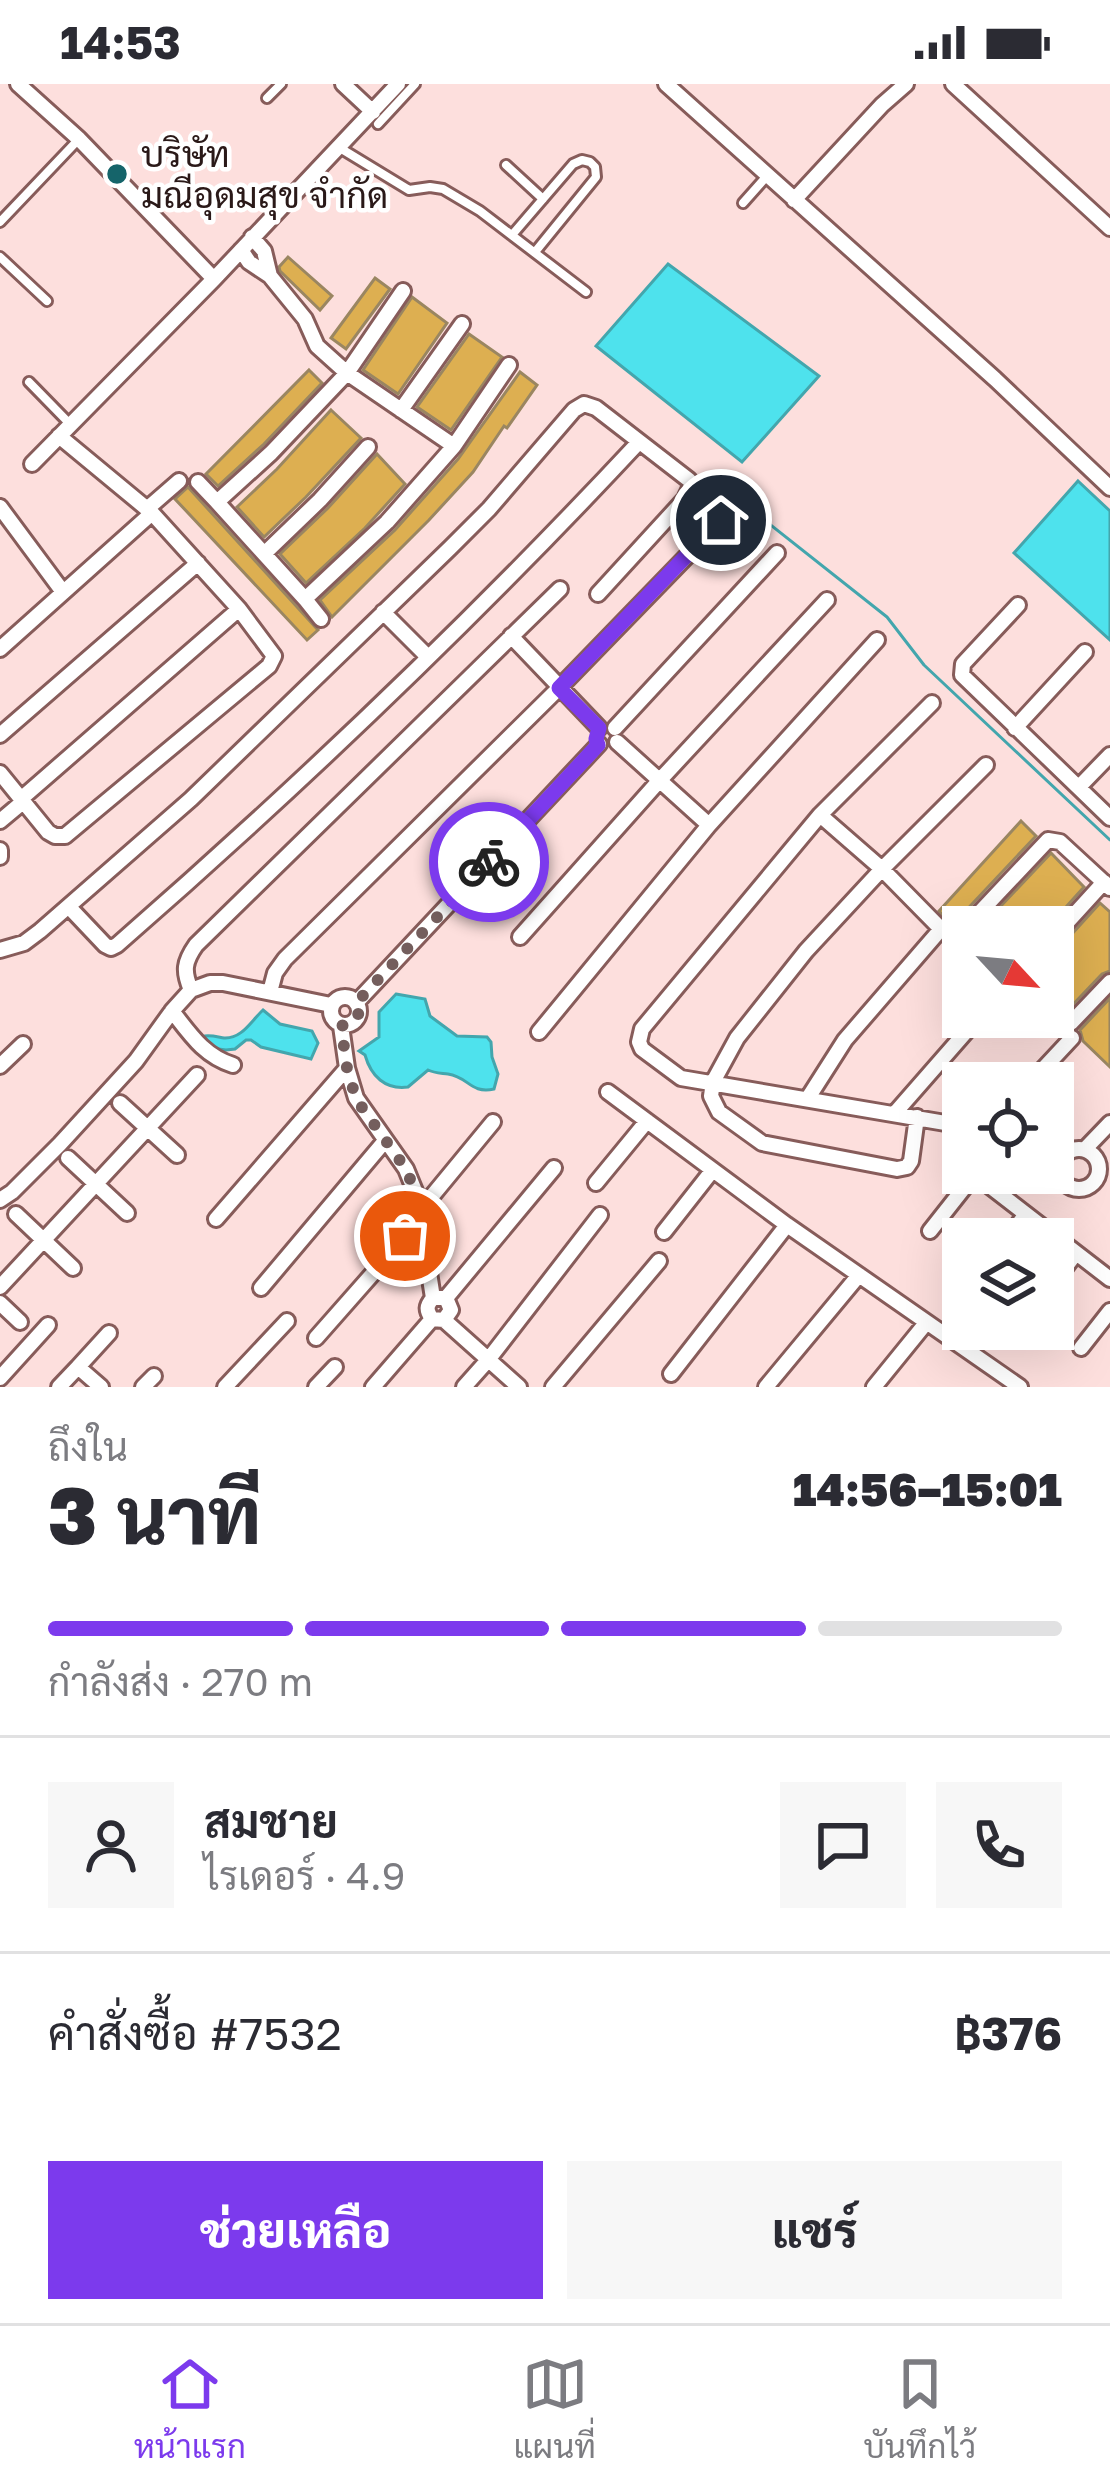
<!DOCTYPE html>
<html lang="th">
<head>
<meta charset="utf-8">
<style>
	body { margin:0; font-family:"Golos Text",Sarabun,sans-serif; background:#f7f7f7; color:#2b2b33; height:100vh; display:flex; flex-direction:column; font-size:45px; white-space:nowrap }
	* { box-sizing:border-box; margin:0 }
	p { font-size:39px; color:#7c7c81 }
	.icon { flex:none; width:66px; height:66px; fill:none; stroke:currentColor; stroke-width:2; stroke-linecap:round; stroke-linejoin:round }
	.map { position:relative; height:1303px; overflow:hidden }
	.sheet { display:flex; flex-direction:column; background:#fff; flex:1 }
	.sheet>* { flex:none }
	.needle { width:78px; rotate:116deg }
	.controls { position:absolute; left:942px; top:822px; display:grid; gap:24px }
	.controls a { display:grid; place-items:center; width:132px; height:132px; border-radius:0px; background:#fff; box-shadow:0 12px 48px #0002; font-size:60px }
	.pin { position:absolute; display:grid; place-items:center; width:102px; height:102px; color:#fff; margin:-51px; border:6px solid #fff; border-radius:50%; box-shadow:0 3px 12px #0007 }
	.courier { position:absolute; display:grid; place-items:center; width:120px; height:120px; margin:-60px; border:9px solid #7c3aed; border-radius:50%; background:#fff; color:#222; box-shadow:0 3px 15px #0007 }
	.overview em { font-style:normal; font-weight:800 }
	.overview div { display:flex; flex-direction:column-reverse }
	.overview { display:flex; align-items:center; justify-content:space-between; height:204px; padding:0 48px }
	h1 { font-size:78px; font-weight:800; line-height:90px }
	.bar { display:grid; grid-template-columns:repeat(4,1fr); gap:18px 12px; align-content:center; height:144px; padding:0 48px }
	.bar i { height:15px; border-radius:9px; background:#e1e1e2 }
	.bar .on { background:#7c3aed }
	.bar p { grid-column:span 4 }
	.line { display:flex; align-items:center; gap:30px; padding:0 48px; border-top:3px solid #e1e1e2 }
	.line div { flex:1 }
	.round { display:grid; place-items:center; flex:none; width:126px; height:126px; border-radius:0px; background:#f7f7f7 }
	.primary-button { display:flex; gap:24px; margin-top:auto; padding:24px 48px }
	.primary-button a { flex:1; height:138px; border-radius:0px; background:#7c3aed; color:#fff; font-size:48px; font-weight:800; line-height:138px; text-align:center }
	.primary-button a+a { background:#f7f7f7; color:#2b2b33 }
	.status { display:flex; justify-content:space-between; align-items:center; height:84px; padding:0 60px; background:#fff; direction:ltr }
	.status svg { height:33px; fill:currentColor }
	.tabs { display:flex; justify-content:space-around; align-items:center; height:168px; border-top:3px solid #e1e1e2; background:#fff; font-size:33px; color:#7c7c81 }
	.tabs a { display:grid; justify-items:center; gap:6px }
	.tabs .on { color:#7c3aed }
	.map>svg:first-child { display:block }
</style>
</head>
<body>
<div class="status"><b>14:53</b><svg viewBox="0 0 49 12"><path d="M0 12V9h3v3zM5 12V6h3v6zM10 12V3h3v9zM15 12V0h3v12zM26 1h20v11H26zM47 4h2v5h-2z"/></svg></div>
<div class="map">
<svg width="1110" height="1303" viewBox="0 0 1110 1303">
	<rect width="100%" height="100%" fill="#fddfdd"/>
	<!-- water -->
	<path fill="#4ee2ed" stroke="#43a6ad" stroke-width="3" d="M668,180L819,292L742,378L596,262Z
		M1078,397L1110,427V556L1014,469Z
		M396,910L425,915L430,932L457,952L487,953L491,958L492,973L498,990L494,1005C470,1010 469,993 448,990C441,989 434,989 428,986L408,1003C385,1006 371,992 365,971L359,967L379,953V928Z
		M263,926L280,940L312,947L318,959L311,975L261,963L251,956H246L235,965L226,966L211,964L202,958L205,952C211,951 218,953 224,954C242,955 251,937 263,926Z"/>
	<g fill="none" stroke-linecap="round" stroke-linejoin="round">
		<!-- stream -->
		<path stroke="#43a6ad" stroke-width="3" d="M743,419L887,533L924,581L1110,756"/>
	</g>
	<!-- building -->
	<path fill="#ddaf51" stroke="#9a8661" stroke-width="3" d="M288,173L332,212L320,226L280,187L279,183Z
		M375,194L390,205L346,265L331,254Z
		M412,213L447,239L398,310L363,286Z
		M469,250L502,273L451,346L417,323Z
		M309,286L322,299L264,360L218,402L206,390Z
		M520,288L537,301L507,344L504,342L473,388L429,436L332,533L320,516L395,446L458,375Z
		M331,326L361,354L306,413L264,453L237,423L277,385Z
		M377,370L405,400L365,444L306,499L280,470L328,424Z
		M188,403L318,546L307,556L175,415Z
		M1021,737L1036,752L958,835L955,846L939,827Z
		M1051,769L1084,803L1048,843H981Z
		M1100,819L1110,828V887L1102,890L1063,931L1060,940L1053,934V865L1061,862Z
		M1110,914V983L1083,957L1080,946Z"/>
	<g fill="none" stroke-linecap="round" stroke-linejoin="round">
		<defs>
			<path id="service" d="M267,14L281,0
				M378,40L415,0
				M340,64L409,106L430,103L443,105L480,127L586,208
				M506,81L543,115
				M743,119L767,92
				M0,138L78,56
				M512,151L573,80L582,76L590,78L595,83L596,93L535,168
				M0,173L47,217
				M29,298L69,339"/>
			<path id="minor" d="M18,0L79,55L214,195
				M343,0L373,28
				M666,0L995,295L1110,404
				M953,0L1110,144
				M794,116L882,21L906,0
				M241,166L249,178L270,192L264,167L252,153
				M270,192L305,235L317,262L347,289L454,362L387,438L305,515L217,418L271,369L347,289L403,207
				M401,326L462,240
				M454,362L509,281
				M32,380L214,195L398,0
				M198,398L217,418
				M0,423L63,508
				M148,424L179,397
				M264,470L320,416L368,363
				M305,515L321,535
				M1018,521L963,580L962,591L1110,734
				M383,528L428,573
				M511,552L599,644
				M0,565L152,429
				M932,619L820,731L642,945L639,958L642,965L681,994L963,1042
				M615,644L777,469
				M1015,644L1085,568
				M0,651L198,479
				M617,658L709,741
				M0,689L48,748L55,752H65L269,582L274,572L239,525L152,429L59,352
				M1079,703L1110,671
				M22,714L239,525
				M0,737L24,717
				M0,766V773
				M69,823L105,861L111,864L117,861C299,702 474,535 639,358
				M966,843L1048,756L1060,758L1110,804
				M520,853L659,697L827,516
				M1053,854L1104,798
				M0,866L24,859L40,847L191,715L450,464L489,425L574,326L584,320L596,324L689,396L691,402L685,415L598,510
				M191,906C183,887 184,878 196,861L560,505
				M270,908L275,889L285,875L559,604L721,437
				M331 927a14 14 0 1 1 28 0a14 14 0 1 1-28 0Z
				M356,919L599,660
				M172,927C190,950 204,972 233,981
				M1071,939L1110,898
				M341,942L347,984L356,1014L406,1085L417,1112L433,1214
				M539,948L709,741L877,556
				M0,982L23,960
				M1030,999L1072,954
				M608,1008L787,1141L1020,1303
				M808,1014L845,956L941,845L882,785L820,731
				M120,1019L177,1071
				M895,1029L979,933
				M917,1033L911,1077L907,1083L897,1085L762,1059L719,1028L711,1012L713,998L737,954L806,867L882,785L986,681
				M1059 1085a20 20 0 1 1 40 0a20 20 0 1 1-40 0Z
				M1085,1065L1110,1039
				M68,1074L127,1129
				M596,1099L647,1037
				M0,1116L12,1108L60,1060L136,977L172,927L191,906L210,899H223L331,921
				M418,1129L493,1038
				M16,1130L73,1184
				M216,1135L347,984
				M930,1147L971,1095L978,1093L1110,1195
				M664,1148L712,1087
				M1007,1155L1026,1130
				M1053,1200L1076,1169
				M0,1203L197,991
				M261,1204L384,1058
				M446,1214L451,1226L444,1236L432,1235C426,1226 426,1222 433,1214H446L554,1084
				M0,1219L20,1238
				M444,1236L519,1303
				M316,1254L420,1136
				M1081,1264L1110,1227
				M78,1283L109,1249
				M671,1290L787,1141
				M0,1294L48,1241
				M59,1303L78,1283L101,1303
				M143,1303L154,1292
				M225,1303L287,1237
				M316,1303L335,1283
				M373,1303L432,1235
				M464,1303L488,1276L600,1131
				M553,1303L659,1177
				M766,1303L859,1191
				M874,1303L926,1239"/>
		</defs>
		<!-- service casing -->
		<use href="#service" stroke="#875c5a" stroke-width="14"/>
		<!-- minor casing -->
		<use href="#minor" stroke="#875c5a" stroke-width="20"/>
		<!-- service -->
		<use href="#service" stroke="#fff" stroke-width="8"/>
		<!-- minor -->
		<use href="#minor" stroke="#fff" stroke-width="14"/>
	</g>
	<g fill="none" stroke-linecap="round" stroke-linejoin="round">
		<!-- done -->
		<path stroke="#745e5d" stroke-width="12" stroke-dasharray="0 21.6" d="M405,1152L420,1136L417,1112L406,1085L356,1015L347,984L341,942L355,938L359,928L356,919L489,778"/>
		<!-- route -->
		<path stroke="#7c3aed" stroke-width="15" d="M489,778L598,661L596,655L599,644L559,604L721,436"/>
	</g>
	<!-- markers -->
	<circle fill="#15646a" stroke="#fff" stroke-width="4.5" cx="117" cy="90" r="12"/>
	<g text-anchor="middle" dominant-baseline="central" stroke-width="9" stroke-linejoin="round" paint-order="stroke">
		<!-- poi labels -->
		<g font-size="36" fill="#2a1918" stroke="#fff" text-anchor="start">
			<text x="141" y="69">บริษัท<tspan x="141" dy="41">มณีอุดมสุข จำกัด</tspan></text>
		</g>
	</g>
</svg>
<div class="controls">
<a><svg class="needle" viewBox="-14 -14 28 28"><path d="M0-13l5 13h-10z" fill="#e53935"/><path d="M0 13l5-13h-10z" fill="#7c7c81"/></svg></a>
<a><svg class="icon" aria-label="locate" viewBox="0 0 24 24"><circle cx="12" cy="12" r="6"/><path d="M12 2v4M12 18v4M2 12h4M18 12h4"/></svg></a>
<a><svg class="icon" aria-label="layers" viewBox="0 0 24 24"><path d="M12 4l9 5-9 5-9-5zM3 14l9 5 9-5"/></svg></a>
</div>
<div class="pin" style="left:405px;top:1152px;background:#ea580c"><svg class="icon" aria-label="bag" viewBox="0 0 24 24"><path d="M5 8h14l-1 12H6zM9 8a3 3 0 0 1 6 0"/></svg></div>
<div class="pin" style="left:721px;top:436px;background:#1f2937"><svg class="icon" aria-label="home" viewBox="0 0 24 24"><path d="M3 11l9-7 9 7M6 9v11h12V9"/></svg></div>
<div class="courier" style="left:489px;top:778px"><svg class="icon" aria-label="bike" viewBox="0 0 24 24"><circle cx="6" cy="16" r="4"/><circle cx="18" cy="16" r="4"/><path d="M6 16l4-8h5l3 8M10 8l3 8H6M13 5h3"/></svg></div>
</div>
<section class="sheet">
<div class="overview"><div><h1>3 นาที</h1><p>ถึงใน</p></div><em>14:56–15:01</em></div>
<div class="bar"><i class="on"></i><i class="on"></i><i class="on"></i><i></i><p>กำลังส่ง · 270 m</p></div>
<div class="line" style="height:216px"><a class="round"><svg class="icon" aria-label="person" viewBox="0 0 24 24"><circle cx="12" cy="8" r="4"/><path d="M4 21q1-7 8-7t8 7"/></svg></a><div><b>สมชาย</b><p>ไรเดอร์ · 4.9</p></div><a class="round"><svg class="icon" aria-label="chat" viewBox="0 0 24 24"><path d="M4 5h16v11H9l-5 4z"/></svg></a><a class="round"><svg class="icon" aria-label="phone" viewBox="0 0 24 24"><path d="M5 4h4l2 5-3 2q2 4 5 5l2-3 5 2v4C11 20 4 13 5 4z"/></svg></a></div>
<div class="line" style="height:156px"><div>คำสั่งซื้อ #7532</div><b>฿376</b></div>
<div class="primary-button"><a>ช่วยเหลือ</a><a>แชร์</a></div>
</section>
<nav class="tabs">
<a class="on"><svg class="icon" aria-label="home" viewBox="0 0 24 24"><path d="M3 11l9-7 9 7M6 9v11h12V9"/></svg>หน้าแรก</a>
<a><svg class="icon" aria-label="map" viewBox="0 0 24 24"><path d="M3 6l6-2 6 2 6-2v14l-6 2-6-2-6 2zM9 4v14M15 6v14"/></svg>แผนที่</a>
<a><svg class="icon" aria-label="saved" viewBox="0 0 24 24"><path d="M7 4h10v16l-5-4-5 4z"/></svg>บันทึกไว้</a>
</nav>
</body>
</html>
